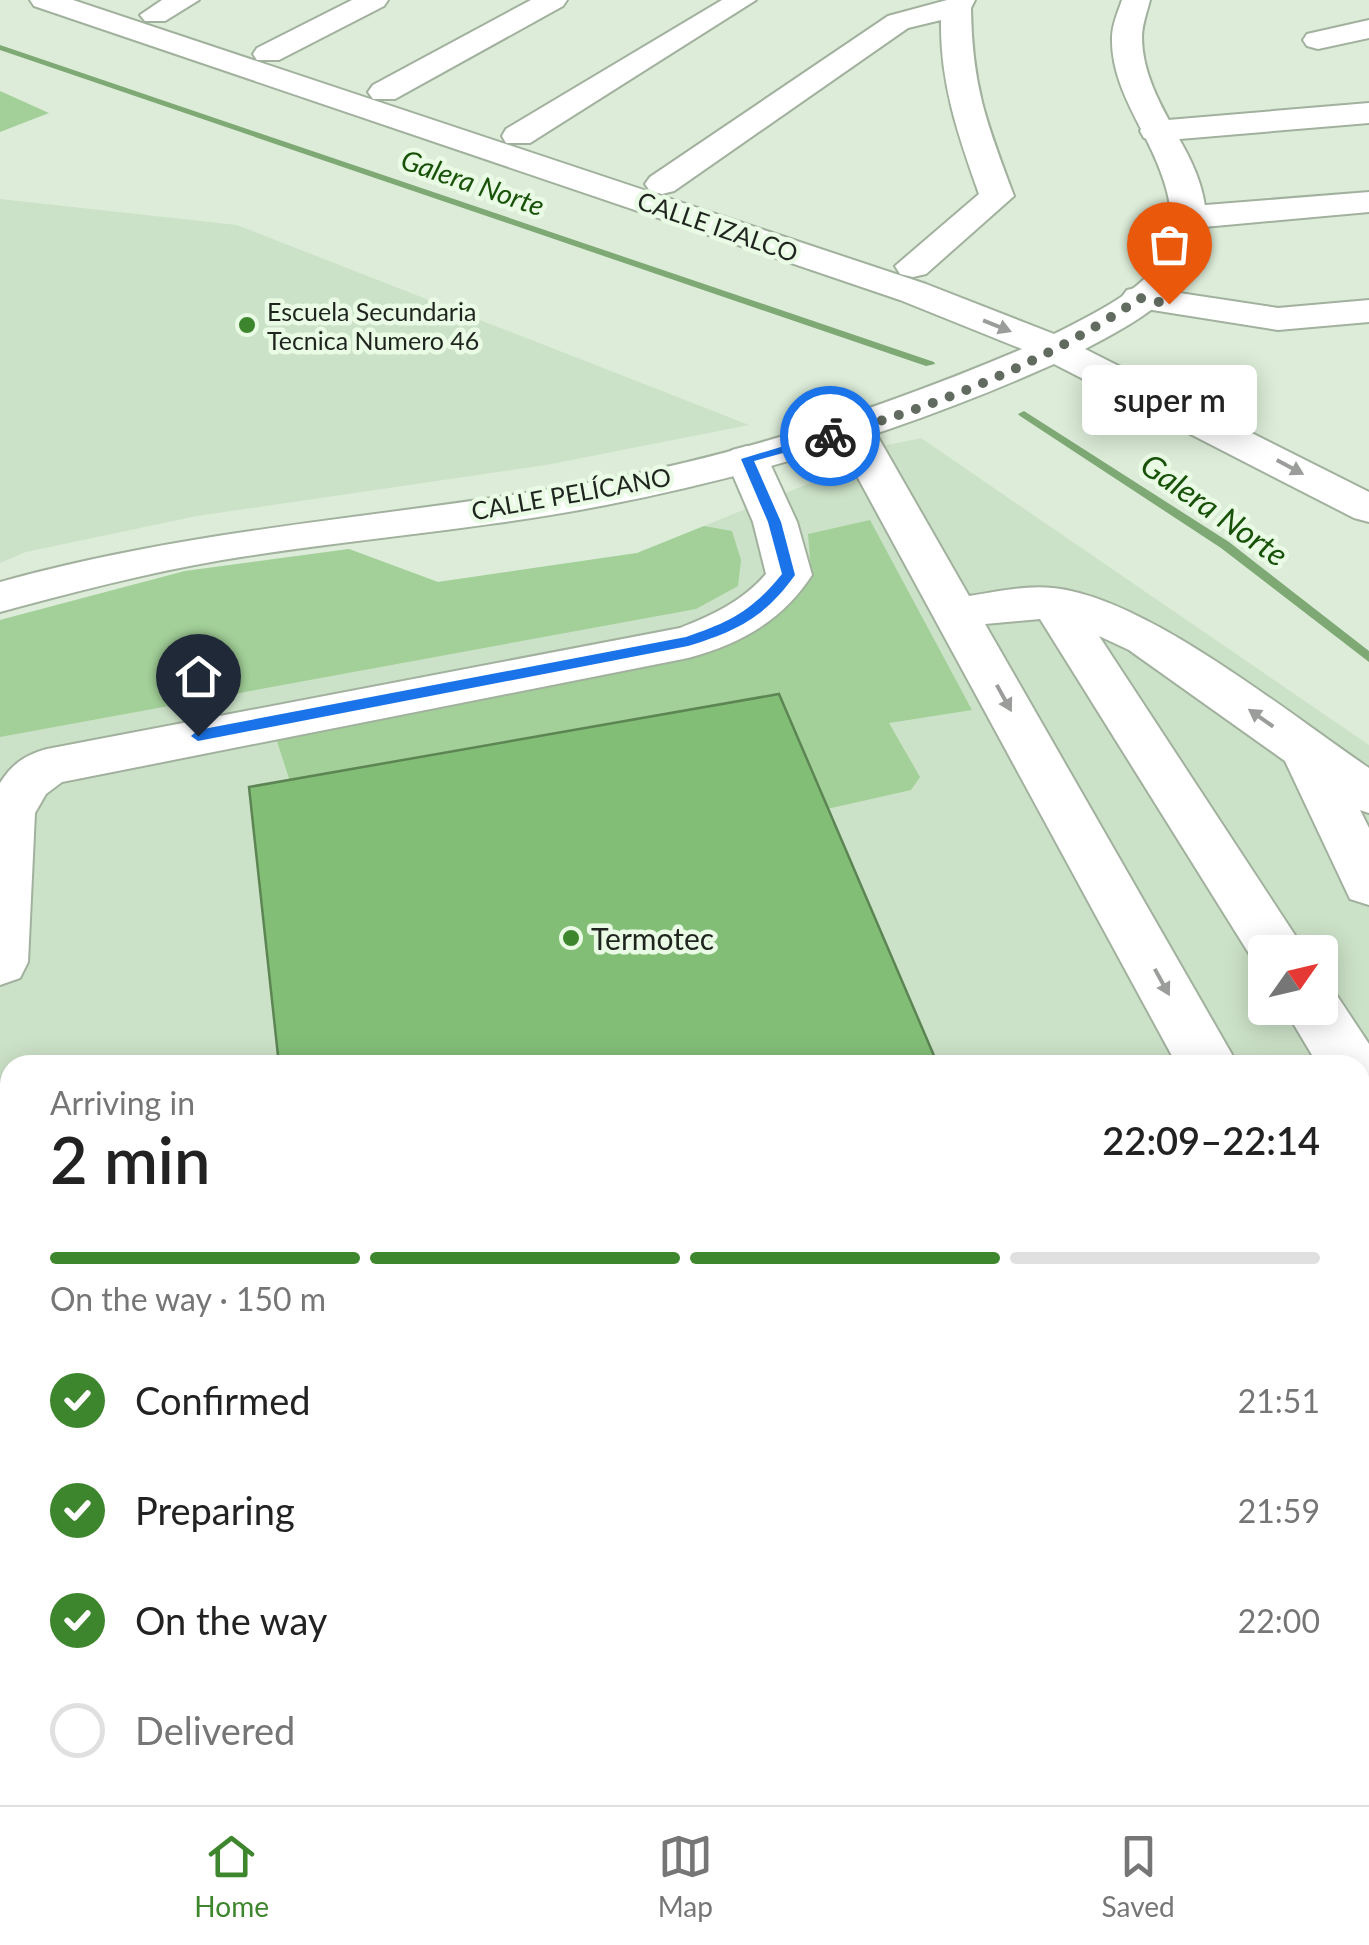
<!DOCTYPE html>
<html lang="en">
<head>
<meta charset="utf-8">
<style>
	body { margin:0; font-family:Lato,sans-serif; background:#f2f2f2; color:#222; height:100vh; display:flex; flex-direction:column; font-size:38px; white-space:nowrap }
	* { box-sizing:border-box; margin:0 }
	p { font-size:32px; color:#767676 }
	.icon { flex:none; width:55px; height:55px; fill:none; stroke:currentColor; stroke-width:2; stroke-linecap:round; stroke-linejoin:round }
	.map { position:relative; flex:1; overflow:hidden }
	.side { position:absolute; left:0px; top:1055px; width:1370px; height:750px; display:flex; flex-direction:column; background:#fff; border-radius:30px 30px 0 0; box-shadow:0 5px 25px #0003 }
	.side>* { flex:none }
	.needle { width:65px; rotate:56deg }
	.tools { position:absolute; left:1248px; top:935px; display:grid; gap:20px }
	.tools a { display:grid; place-items:center; width:90px; height:90px; border-radius:10px; background:#fff; box-shadow:0 5px 25px #0003; font-size:50px }
	.pin { position:absolute; display:grid; place-items:center; width:85px; height:85px; color:#fff; margin:-102px -42px; border-radius:50% 50% 50% 0; rotate:-45deg; box-shadow:0 0 10px #0007 }
	.pin .icon { rotate:45deg }
	.courier { position:absolute; display:grid; place-items:center; width:100px; height:100px; margin:-50px; border:8px solid #1a73e8; border-radius:50%; background:#fff; color:#222; box-shadow:0 2px 12px #0007 }
	.bubble { position:absolute; height:70px; border-radius:10px; background:#fff; box-shadow:0 5px 25px #0003; font-size:32px; font-weight:600; line-height:70px; text-align:center }
	.head em { font-style:normal; font-weight:600 }
	.head div { display:flex; flex-direction:column-reverse }
	.head { display:flex; align-items:center; justify-content:space-between; height:170px; padding:0 50px }
	h1 { font-size:65px; font-weight:600; line-height:75px }
	.bar { display:grid; grid-template-columns:repeat(4,1fr); gap:15px 10px; align-content:center; height:120px; padding:0 50px }
	.bar i { height:12px; border-radius:8px; background:#e0e0e0 }
	.bar .selected { background:#3d862d }
	.bar p { grid-column:span 4 }
	ol { padding:0 50px; list-style:none }
	li { display:flex; align-items:center; gap:30px; height:110px }
	li p { margin-inline-start:auto }
	li .icon { padding:10px; border-radius:50%; background:#3d862d; color:#fff; stroke-width:4 }
	li:last-child { color:#767676 }
	li i { width:55px; height:55px; border:5px solid #e0e0e0; border-radius:50% }
	.tabs { display:flex; justify-content:space-around; align-items:center; height:140px; border-top:2px solid #e0e0e0; background:#fff; font-size:28px; color:#767676 }
	.tabs a { display:grid; justify-items:center; gap:5px }
	.tabs .selected { color:#3d862d }
	.map>svg:first-child { display:block }
</style>
</head>
<body>
<div class="map">
<svg width="1369" height="1805" viewBox="0 0 1369 1805">
	<rect width="100%" height="100%" fill="#dcecd8"/>
	<!-- built -->
	<path fill="#cce2c8" fill-rule="evenodd" d="M0,199L237,225L749,425L546,465L197,516L26,552L0,563Z
		M921,438L1369,745V1518L1360,1508V1065H10V1795H550L563,1805H0V620L185,571L349,549L437,582L637,553L842,470L883,446ZM1265,952H1320V1008H1265Z"/>
	<!-- green -->
	<path fill="#a2d098" d="M0,91L49,113L0,132Z
		M870,520L972,710L889,723L920,777L911,790L818,811L297,803L274,732L776,614L811,571L808,534Z
		M704,526L732,531L741,560L738,586L696,609L0,737V620L185,571L349,549L438,582L637,553Z
		M1360,1508L1369,1518V1805H563L550,1795H1360Z"/>
	<g fill="none" stroke-linecap="round" stroke-linejoin="round">
		<!-- stream -->
		<path fill="#7ea974" fill-rule="evenodd" d="M0,45L934,362L935,364L926,366L0,50Z
			M1024,411L1229,542L1369,651V662L1221,548L1020,416L1018,414Z"/>
	</g>
	<!-- building -->
	<path fill="#83be77" stroke="#5c8553" stroke-width="2.5" d="M779,694L938,1065H279L249,787Z"/>
	<g fill="none" stroke-linecap="round" stroke-linejoin="round">
		<defs>
			<path id="minor" d="M162,0H199L165,21H145L140,15Z
				M352,0H388L384,6L279,60H257L253,54L257,48Z
				M531,0H567L563,6L395,99H373L368,92L373,85Z
				M722,0H756L530,143H506L502,136L506,129Z
				M947,0H975L971,8C972,87 987,124 1014,196L926,274L913,277L900,274L895,266L979,194C958,135 940,83 941,20L908,28L674,191L662,194L650,191L645,184L650,177L888,16Z
				M1369,20V38L1318,49L1307,46L1303,40L1307,34Z
				M1369,103V123L1156,141L1144,138L1140,131L1144,124L1156,121Z
				M1369,192V212L1193,228L1181,224L1175,217L1181,210L1193,206Z
				M1140,287L1278,308L1369,300V322L1278,330L1127,306L1121,298L1127,290Z
				M853,418L868,421L874,430L969,596C996,592 1025,585 1053,588C1146,597 1289,714 1369,768V813L1360,810L1369,828V905L1350,899L1285,761L1129,650L1099,636L1306,952H1265V970L1258,968L1040,619L985,624L1238,1065H1177L832,430L838,421Z
				M747,446L762,450L768,459L797,522L812,575C782,621 740,644 688,658L62,782L46,794L35,813L28,962L20,978L0,985V783C12,764 25,755 47,749L680,628C713,615 743,601 766,574L753,522L726,459L732,450Z
				M1320,987L1334,991L1369,1044V1084L1360,1087V1065H1318L1284,1008H1320Z
				M1360,1307L1369,1310V1389L1360,1385Z"/>
			<path id="major" d="M30,0H73L926,284L1054,334C1161,281 1205,250 1142,131C1127,102 1111,71 1112,37C1112,25 1118,12 1122,0H1150C1147,12 1142,25 1142,37C1142,76 1164,111 1182,144C1243,252 1179,301 1085,349L1369,492V522L1354,518L1054,364C911,428 760,475 606,505C479,530 349,539 222,560C146,573 74,592 0,612V582C200,526 401,517 604,480C748,453 887,406 1022,349L900,300L34,6Z"/>
		</defs>
		<!-- minor casing -->
		<use href="#minor" stroke="#a1b19e" stroke-width="4"/>
		<!-- major casing -->
		<use href="#major" stroke="#a1b19e" stroke-width="4"/>
		<!-- minor -->
		<use href="#minor" fill="#fff" fill-rule="evenodd"/>
		<!-- major -->
		<use href="#major" fill="#fff" fill-rule="evenodd"/>
	</g>
	<!-- one-way arrows -->
	<defs><path id="oneway-solid" d="M-6-.8H1V-3.2L6.5 0L1 3.2V.8H-6Z" transform="scale(2.5)"/></defs>
	<g fill="#9a9d9a">
		<use href="#oneway-solid" transform="translate(997 326) rotate(22)"/>
		<use href="#oneway-solid" transform="translate(1290 467) rotate(28)"/>
		<use href="#oneway-solid" transform="translate(1004 698) rotate(61)"/>
		<use href="#oneway-solid" transform="translate(1261 718) rotate(-145)"/>
		<use href="#oneway-solid" transform="translate(1162 982) rotate(61)"/>
	</g>
	<!-- route -->
	<path fill="#1a73e8" d="M830,432L835,439L754,461L781,522L795,575C765,617 737,631 688,646L198,741L191,736L198,730L686,637C730,622 752,611 782,574L768,522L741,459Z"/>
	<g fill="none" stroke-linecap="round" stroke-linejoin="round">
		<!-- done -->
		<path stroke="#616b5f" stroke-width="10" stroke-dasharray="0 18" d="M830,436C938,406 1049,361 1140,298L1169,304"/>
	</g>
	<!-- markers -->
	<g fill="#3d862d" stroke="#e9fae5" stroke-width="4">
		<circle cx="247" cy="325" r="10"/>
		<circle cx="571" cy="938" r="10"/>
	</g>
	<g text-anchor="middle" dominant-baseline="central" stroke-width="9" stroke-linejoin="round" paint-order="stroke">
		<!-- far-street labels -->
		<g font-size="25" fill="#1f251e" stroke="#e9fae5">
			<text transform="translate(718 226) rotate(19)">CALLE IZALCO</text>
			<text transform="translate(571 493) rotate(-10)">CALLE PELÍCANO</text>
		</g>
		<!-- far-poi labels -->
		<g font-size="25" fill="#1f251e" stroke="#e9fae5" text-anchor="start">
			<text x="267" y="311">Escuela Secundaria<tspan x="267" dy="29">Tecnica Numero 46</tspan></text>
		</g>
		<!-- far-water labels -->
		<g font-size="28" font-style="italic" fill="#185108" stroke="#e9fae5">
			<text transform="translate(473 182) rotate(19)">Galera Norte</text>
		</g>
		<!-- poi labels -->
		<g font-size="30" fill="#1f251e" stroke="#e9fae5" text-anchor="start">
			<text x="591" y="938">Termotec</text>
		</g>
		<!-- water labels -->
		<g font-size="32" font-style="italic" fill="#185108" stroke="#e9fae5">
			<text transform="translate(1215 509) rotate(35)">Galera Norte</text>
		</g>
	</g>
</svg>
<div class="tools">
<a><svg class="needle" viewBox="-14 -14 28 28"><path d="M0-13l5 13h-10z" fill="#e53935"/><path d="M0 13l5-13h-10z" fill="#767676"/></svg></a>
</div>
<div class="pin" style="left:1169px;top:304px;background:#ea580c"><svg class="icon" aria-label="bag" viewBox="0 0 24 24"><path d="M5 8h14l-1 12H6zM9 8a3 3 0 0 1 6 0"/></svg></div>
<div class="pin" style="left:198px;top:736px;background:#1f2937"><svg class="icon" aria-label="home" viewBox="0 0 24 24"><path d="M3 11l9-7 9 7M6 9v11h12V9"/></svg></div>
<div class="courier" style="left:830px;top:436px"><svg class="icon" aria-label="bike" viewBox="0 0 24 24"><circle cx="6" cy="16" r="4"/><circle cx="18" cy="16" r="4"/><path d="M6 16l4-8h5l3 8M10 8l3 8H6M13 5h3"/></svg></div>
<div class="bubble" style="left:1082px;top:365px;width:175px">super m</div>
<section class="side">
<div class="head"><div><h1>2 min</h1><p>Arriving in</p></div><em>22:09–22:14</em></div>
<div class="bar"><i class="selected"></i><i class="selected"></i><i class="selected"></i><i></i><p>On the way · 150 m</p></div>
<ol>
<li><svg class="icon" aria-label="check" viewBox="0 0 24 24"><path d="M5 12l5 5 9-10"/></svg>Confirmed<p>21:51</p></li>
<li><svg class="icon" aria-label="check" viewBox="0 0 24 24"><path d="M5 12l5 5 9-10"/></svg>Preparing<p>21:59</p></li>
<li><svg class="icon" aria-label="check" viewBox="0 0 24 24"><path d="M5 12l5 5 9-10"/></svg>On the way<p>22:00</p></li>
<li><i></i>Delivered</li>
</ol>
</section>
</div>
<nav class="tabs">
<a class="selected"><svg class="icon" aria-label="home" viewBox="0 0 24 24"><path d="M3 11l9-7 9 7M6 9v11h12V9"/></svg>Home</a>
<a><svg class="icon" aria-label="map" viewBox="0 0 24 24"><path d="M3 6l6-2 6 2 6-2v14l-6 2-6-2-6 2zM9 4v14M15 6v14"/></svg>Map</a>
<a><svg class="icon" aria-label="saved" viewBox="0 0 24 24"><path d="M7 4h10v16l-5-4-5 4z"/></svg>Saved</a>
</nav>
</body>
</html>
